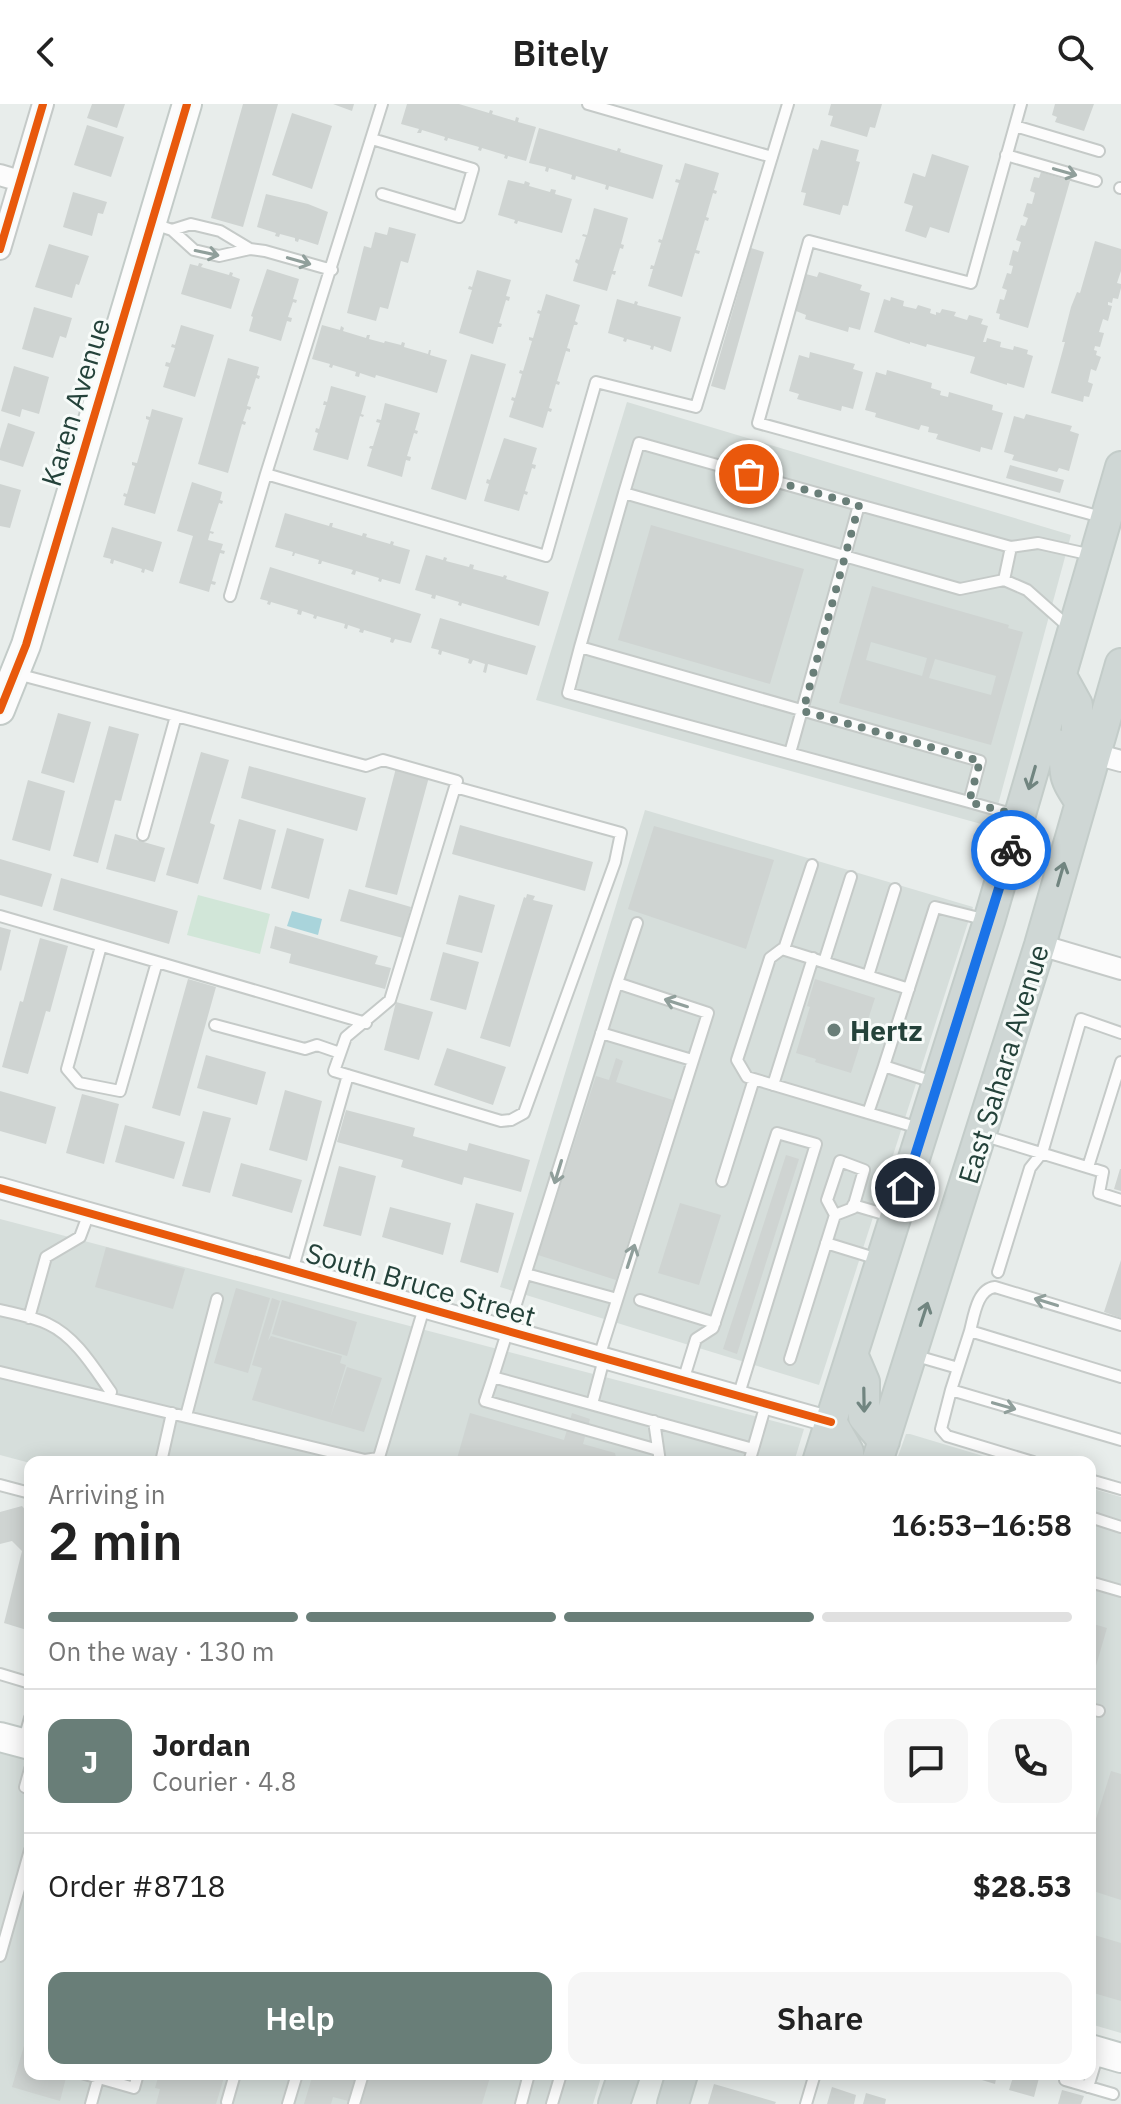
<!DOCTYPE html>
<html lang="en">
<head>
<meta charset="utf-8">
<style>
	body { margin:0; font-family:"IBM Plex Sans",sans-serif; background:#f6f6f6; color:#222; height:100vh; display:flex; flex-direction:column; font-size:30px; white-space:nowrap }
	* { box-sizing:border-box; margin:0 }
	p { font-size:26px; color:#767676 }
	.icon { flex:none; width:44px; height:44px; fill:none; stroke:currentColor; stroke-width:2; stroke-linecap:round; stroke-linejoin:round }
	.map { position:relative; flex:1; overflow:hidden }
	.details { position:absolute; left:24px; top:1352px; width:1072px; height:624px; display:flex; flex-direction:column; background:#fff; border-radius:16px; box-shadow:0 4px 20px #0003 }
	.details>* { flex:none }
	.pin { position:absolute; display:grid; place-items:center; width:68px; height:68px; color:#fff; margin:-34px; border:4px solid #fff; border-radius:50%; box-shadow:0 2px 8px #0007 }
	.courier { position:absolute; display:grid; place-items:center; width:80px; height:80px; margin:-40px; border:6px solid #1a73e8; border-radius:50%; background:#fff; color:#222; box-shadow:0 2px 10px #0007 }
	.head em { font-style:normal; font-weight:600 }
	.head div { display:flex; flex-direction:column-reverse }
	.head { display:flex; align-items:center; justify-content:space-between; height:136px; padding:0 24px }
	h1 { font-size:52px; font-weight:600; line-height:60px }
	.bar { display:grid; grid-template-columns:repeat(4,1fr); gap:12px 8px; align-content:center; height:96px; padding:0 24px }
	.bar i { height:10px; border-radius:6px; background:#e0e0e0 }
	.bar .current { background:#697e78 }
	.bar p { grid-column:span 4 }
	.line { display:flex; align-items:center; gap:20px; padding:0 24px; border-top:2px solid #e0e0e0 }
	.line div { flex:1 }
	.round { display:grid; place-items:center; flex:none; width:84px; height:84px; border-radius:16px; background:#f6f6f6 }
	.button { display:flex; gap:16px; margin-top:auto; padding:16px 24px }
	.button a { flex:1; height:92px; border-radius:16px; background:#697e78; color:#fff; font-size:32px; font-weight:600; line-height:92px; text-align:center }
	.button a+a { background:#f6f6f6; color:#222 }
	header { display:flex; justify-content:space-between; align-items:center; height:104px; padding:0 24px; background:#fff; font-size:36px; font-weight:600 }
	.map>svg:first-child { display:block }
</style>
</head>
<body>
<header><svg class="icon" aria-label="back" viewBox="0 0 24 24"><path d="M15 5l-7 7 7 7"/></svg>Bitely<svg class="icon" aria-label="search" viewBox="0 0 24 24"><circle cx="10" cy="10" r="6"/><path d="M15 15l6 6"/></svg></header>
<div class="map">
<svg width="1121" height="2000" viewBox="0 0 1121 2000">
	<rect width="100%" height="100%" fill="#e8edeb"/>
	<!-- built -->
	<path fill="#d6dedb" d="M627,298L1071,431L992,723L536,596Z
		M645,706L973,803L819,1281L500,1183Z
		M0,1115L804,1325L794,1358L30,1359L0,1351Z
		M906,1330H910L1003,1358H896Z
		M1090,1384L1121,1393V1929L1090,1920Z
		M0,1645L30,1654V1970H602L593,2000H0Z"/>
	<!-- green -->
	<path fill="#d1e6d8" d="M198,791L270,810L260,850L187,831Z"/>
	<!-- water -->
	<path fill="#a9d4db" d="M292,807L322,815L318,831L287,822Z"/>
	<!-- building -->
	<path fill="#cfd4d2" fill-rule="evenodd" d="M92,0H125L117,24L87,14Z
		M243,0H278L243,123L211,114Z
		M333,0H354L352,7Z
		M407,0H459L489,9L490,6L493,7L492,10L515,17L516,13L519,14L518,18L536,23L526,57L508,52L507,55L504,54L505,51L482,44L481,47L478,46L479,43L448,34L447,37L444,36L445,33L422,26L421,29H417L419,25L401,20Z
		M831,0H882L875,24L870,23L867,33L830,22L833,12L828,11Z
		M1055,0H1094L1084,27L1055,18L1057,13L1052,11Z
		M292,9L332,22L312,85L272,71Z
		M87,21L124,33L111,73L74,61Z
		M539,24L617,47L618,44L621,45L620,48L663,61L653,95L609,82L608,86L605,85L606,81L576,72L575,76L571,75L572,71L549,64L548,68L545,67L546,63L529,59Z
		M821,36L859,46L856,57L860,58L848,102L843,101L840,111L803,101L806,89L801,88L813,44L818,46Z
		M932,50L969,62L949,129L930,123L926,134L905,127L913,102L904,99L913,69L925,73Z
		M685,59L719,69L714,86L717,87L716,90L713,89L706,113L709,114L708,117L705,116L696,146L700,147L699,150L695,149L682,193L648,182L653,165H650L651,161L654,162L661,139L658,138L659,135L662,136L679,79L675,78L676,75L680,76Z
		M1041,68L1070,77L1028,224L999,215L1000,210L996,209L1000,195L1004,196L1007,186L1002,184L1007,169L1011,170L1013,162L1009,161L1013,146L1018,148L1021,138L1016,136L1021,121L1025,122L1028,114L1023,112L1027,99L1032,100L1035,89L1030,87L1034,73L1039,74Z
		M508,76L524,80L525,77L530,79L529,82L550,88L551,85L556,86L555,90L572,95L562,129L518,117L517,120L514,119L515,116L498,111Z
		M73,88L107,98L103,110L98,109L92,132L63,123Z
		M266,90L308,100L328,108L318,141L299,135L298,138L295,137V134L280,130L279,133L275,132L276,129L257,123Z
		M594,104L628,114L621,140L624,141L623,145L620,144L613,167H616L615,171L612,170L607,187L573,177L578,160L575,158L576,155L579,156L586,133L582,132L583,130L587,131Z
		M389,123L416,130L408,159L401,157L388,205L380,203L376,217L347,209L364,142L371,144L375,128L387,131Z
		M1095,137L1121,145V167L1117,179L1121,180V184L1118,195L1113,194L1112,199L1108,198V201L1112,202L1108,217L1103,215L1099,228L1104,229L1100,243L1095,242L1094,246L1097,247L1096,251L1101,253L1096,267L1091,265L1088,278L1093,280L1089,293L1084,292L1083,298L1051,289L1065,238H1062L1071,203L1077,188L1080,189Z
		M49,140L89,152L79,181L76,180L72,194L35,183Z
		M751,144L764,148L725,286L711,282Z
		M199,159L203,160L201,163L229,171L230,168L233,169L232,172L240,175L231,205L181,190L190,160L198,162Z
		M267,165L299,175L293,195L297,196L296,199L293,198L288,213L292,214L291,218L287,217L281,237L249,227L253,213L251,212Z
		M477,166L511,176L506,192L510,193L509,197L506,196L499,219L502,220L501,223H498L493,240L459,229L472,186L468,185L469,182L472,183Z
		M819,168L862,181L860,186L870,189L860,226L849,223L848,228L805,215L806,211L796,207L806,170L817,173Z
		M546,190L580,201L575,217L578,219L577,221H574L567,244L570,245V248L566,247L557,277L560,278L559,281L556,280L549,304L552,305L551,308L548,307L543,324L509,313L514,297L511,296L512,293L515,294L522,270L519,269L520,266L523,267L532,237L529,236V233L533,234L540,210L537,209L538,206L541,207Z
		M891,193L904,197L903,202L916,205L918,201L931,205L930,209L936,211V208L940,209L942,205L956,208L954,212L967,216L969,211L983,215L981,220L988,222L983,238H986L987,234L1001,238L1000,243L1013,246L1014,242L1028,246L1027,250L1033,252L1024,284L1007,279V281L970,269L975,253L927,240L926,243L910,238V240L874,228L884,195L890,197Z
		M617,195L634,200L635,197L638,198L637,201L681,213L671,248L654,242L653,246L650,245L651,242L627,235L626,238L623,237L624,234L608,229Z
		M34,203L72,214L66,234L60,232L53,254L22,245Z
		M181,221L214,231L195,293L163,283L169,263L165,262L166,258L170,259L175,244L171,243L172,240L175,241Z
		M322,221L340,226L341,222L344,224L343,227L366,234L367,231H370L369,235L384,239L385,237L401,241L402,238L405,239L404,243L428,250L429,246H431L430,251L447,256L437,289L376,271L375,274L360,269L359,273L355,272L356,268L333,261L332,264L329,263L330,260L312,255Z
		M810,248L855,260L853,265L863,268L853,305L842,302L841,307L797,295L799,290L789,287L799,251L809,254Z
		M471,250L506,260L466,396L431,385Z
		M228,254L259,263L257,271L260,272L259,275L256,274L247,302L251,303L250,306L247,305L243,317L246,318L245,321L242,320L228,369L198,360Z
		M14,262L49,273L39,310L22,305L20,313L1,307Z
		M887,266L932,279L931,284L941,287L940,291L948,293L949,288L993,301L992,306L1003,309L992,346L981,343L980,348L936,335L938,330L928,328L929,323L921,321L919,326L875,313L876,309L865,306L876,268L886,271Z
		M331,282L366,292L361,310L364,311L363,313L360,312L348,356L313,346L318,329L315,328L316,324L319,325L326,301H323L324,297L327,298Z
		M385,299L420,309L415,326L418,327L417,330L414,329L407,352L411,353L410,357L406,356L402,373L367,362L372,345L369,344L370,342H373L380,319L376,318L377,315L381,316Z
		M152,305L183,314L155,410L124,401L126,393L123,392L124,389L127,390L135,362L132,361V358L137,359L149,316L146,315V312L150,313Z
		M1026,310L1072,322L1070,327L1079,330L1069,367L1059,364L1057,368L1012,356L1014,351L1004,348L1014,312L1024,315Z
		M8,319L35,328L23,363L0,356V345Z
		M504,334L537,344L532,360L536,361L535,365L532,364L525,387L528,388L527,391L524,390L519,407L484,397L489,380L486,379L487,375L490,376Z
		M1010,361L1064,376L1060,389L1006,374Z
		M192,378L222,388L220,396L223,397L222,400L219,399L210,427L214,428L213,430L210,429L208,436L223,440L221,446L225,447L224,450L220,449L212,477L216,478L215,481L211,480L209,488L179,479L193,432L177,427Z
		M0,380L21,386L10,424L0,422Z
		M285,409L329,422L330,419H333L332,423L362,432L363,429L367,430L366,433L390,440L391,437L394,438L393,441L410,446L400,480L382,475L381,478L378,477L379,474L356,467L355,471L351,470L353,466L322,457L321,460H318L319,456L295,449L294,452H292L293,448L275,443Z
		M651,421L804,465L770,580L618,536Z
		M112,423L162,438L153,468L145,465L144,469L141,468L142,465L114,456L113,460L110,459L111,455L103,453Z
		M426,451L443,456L444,453L447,454L446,457L469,463L470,460L474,461L473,465L503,473L504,471L507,472L506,475L549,488L539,522L462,499L461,502L458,501L459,498L436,491L435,495L431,494L432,491L415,486Z
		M270,463L421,510L411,539L395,535L393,539L390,538L391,534L364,526L363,529L359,528L360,525L348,521L347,525L344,524L345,520L317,512L316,515L313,514L314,511L302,507L301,511L297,510L298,506L271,498L270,501L267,500L268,497L260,495Z
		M872,482L1009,521L1008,524L1023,528L991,641L839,599ZM871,538L927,554L922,572L866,556ZM935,555L996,572L991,591L929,574Z
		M440,514L536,542L527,571L488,560L486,569L483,568L485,560L473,556L471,560L468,559L469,555L442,547L441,551L438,550L439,546L431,544Z
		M58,609L91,618L74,679L41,669Z
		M109,622L139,630L121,697L115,696L98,759L73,752Z
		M201,648L229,656L210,719L215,721L198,780L166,771Z
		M249,662L366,694L357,727L241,694Z
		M396,664L429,673L397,791L365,783Z
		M28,676L65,687L50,747L12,736Z
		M239,715L276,726L261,786L223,775Z
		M460,721L593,758L585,787L452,750Z
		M654,722L774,756L746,845L628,805Z
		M287,724L324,735L309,795L271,784Z
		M115,730L165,744L155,778L106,765Z
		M0,755L52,770L42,803L0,791Z
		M61,774L178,807L169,840L53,806Z
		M349,785L411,803L403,834L340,817Z
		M527,790L535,792L533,796L553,801L510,943L480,934L524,793L526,794Z
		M459,791L495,801L482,849L446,840Z
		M275,822L378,852L375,860L391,864L385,885L289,859L291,850L270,844Z
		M0,823L11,826L1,867L0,866Z
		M40,834L68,842L50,908L46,907L28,970L2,963L20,897L23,898Z
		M443,848L479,858L466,906L430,896Z
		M188,875L216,883L180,1012L152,1004Z
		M815,875L875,894L851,969L815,958L816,955L796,949L810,903L807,902Z
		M396,898L433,908L419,956L384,946Z
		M447,944L506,963L493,1001L434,981Z
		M206,951L266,968L257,1001L197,984Z
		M616,954L623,957L616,978L673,996L616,1176L538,1151L596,972L609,976Z
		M285,986L322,997L307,1057L269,1046Z
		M0,987L56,1003L46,1040L0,1027Z
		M82,990L119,1000L104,1060L66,1049Z
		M346,1006L415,1024L413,1032L467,1047L469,1039L530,1056L521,1088L464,1073L462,1081L401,1063L403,1056L337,1038Z
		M203,1007L231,1014L210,1089L182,1082Z
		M125,1021L185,1038L174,1075L115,1058Z
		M786,1051L799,1055L737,1250L723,1245Z
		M241,1059L302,1076L292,1109L232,1092Z
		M339,1062L376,1072L361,1132L323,1122Z
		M1120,1065H1121V1087L1114,1085Z
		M476,1099L514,1109L498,1169L460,1158Z
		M680,1099L721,1111L699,1181L658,1169Z
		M390,1103L451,1119L443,1151L382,1133Z
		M106,1143L185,1165L173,1205L95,1183Z
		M1121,1156V1214L1104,1208Z
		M236,1184L270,1194L248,1269L214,1259Z
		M272,1194L280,1197L268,1237L271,1232L342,1252L340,1259L346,1261L330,1314L347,1263L382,1274L364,1328L252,1296L262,1264L252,1261Z
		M282,1196L357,1218L347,1252L272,1230Z
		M470,1309L564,1336L572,1309L590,1315L583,1340L615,1349L617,1358H456Z
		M22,1402L30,1411V1527L4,1519L22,1447L12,1437L0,1440V1408Z
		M1090,1519L1107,1524L1091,1579L1090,1578Z
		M1111,1667L1121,1670V1796L1090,1786V1734Z
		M1091,1830L1121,1839V1897L1090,1888Z
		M30,1921V1970H67L60,1997L12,1983Z
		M159,1970H225L216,2000H156L160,1985L155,1984Z
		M313,1970H491L482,2000H360L333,1993L331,2000H304Z
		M962,1970H997L995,1980Z
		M1014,1970H1040L1034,1993L1009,1986Z
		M714,1980L776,1998L775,2000H708Z
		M832,1983L856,1991L854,2000H827Z
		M1062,1986L1084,1992L1081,2000H1058Z
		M866,1989L886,1995L885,2000H863Z"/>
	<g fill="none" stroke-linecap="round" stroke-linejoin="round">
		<defs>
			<path id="lane" d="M382,0L266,370L546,452L596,278L696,303L788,0
				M588,0L772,53
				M1021,0L971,179L809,137L758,319L1105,414
				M1015,22L1099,47
				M372,35L473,65L459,113L382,90
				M1006,51L1096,77
				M1120,84H1121
				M154,120L172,126L194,146L219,152L250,145L265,147L332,166
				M172,126L191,120L220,127L250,145
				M859,401L639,339L624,389L960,485L1004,476
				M1011,443L1004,476L1027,486L1071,525
				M230,492L266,370
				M580,543L624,389
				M17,570L366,662L383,656L457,677L455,683L390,896L346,933L334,967L501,1017L511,1016L524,1009L615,758L621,729L455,683
				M790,649L859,401L1011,443L1038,439L1092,451
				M969,698L568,589L580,543L980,657L969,698L1015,711
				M143,731L176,612
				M0,812L366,919
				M101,842L67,965L79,979L120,987L157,858
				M784,845L812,761
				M824,858L851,773
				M868,872L895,785
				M617,879L637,819
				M215,921L305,945L317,941L340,949
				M601,929L692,956
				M884,962L868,1009L919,1024
				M936,979L884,962L935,803L987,816
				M773,981L813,854
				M868,1009L747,973L737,956L770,854L782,845L909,885
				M982,1031L1103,1068L1099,1089L1121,1096
				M1088,1063L1121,958
				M722,1077L754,975
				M853,1101L894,1113
				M826,1139L878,1155
				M292,1167L348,971
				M998,1168L1030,1064L1042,1049L1081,915L1121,929
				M526,1170L617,1195
				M640,1196L715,1219
				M0,1206C16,1210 34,1213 48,1220C76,1233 94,1264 111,1288L109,1294
				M29,1214L46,1153L80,1133L89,1109
				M970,1227C974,1212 977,1185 995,1183L1121,1221
				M913,1251L958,1264
				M790,1255L835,1111L853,1104L864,1066L840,1057L827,1096L835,1111
				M0,1268L365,1356L378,1354L380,1350L424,1204
				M493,1273L617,879L708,909L599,1253
				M1121,1273L970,1227L951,1286L1121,1336
				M683,1277L696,1235L713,1224L777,1029L816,1040L738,1293
				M951,1286L941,1325L947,1332L1033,1358
				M592,1300L604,1255
				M186,1312L217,1195
				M654,1317L660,1358
				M658,1346L485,1297L493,1273L753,1345L766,1300
				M161,1358L172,1309
				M749,1358L753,1345
				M1090,1376L1121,1385
				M0,1381L30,1389
				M1090,1413L1121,1423
				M1090,1478L1121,1487
				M0,1570L30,1579
				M1090,1605L1099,1607
				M23,1639L30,1614
				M30,1665L25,1683L30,1685
				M0,1852L30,1746
				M85,1970L134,1984L138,1970
				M1065,1976L1113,1990
				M1088,1983L1098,1950
				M227,1998L235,1970
				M91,2000L98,1975
				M288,2000L297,1970
				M354,2000L363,1970
				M521,2000L529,1970
				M552,2000L561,1970
				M806,2000L814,1973"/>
			<path id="street" d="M0,71L20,77
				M0,145L43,0
				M1095,650L1121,657
				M1040,841L1121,865
				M0,1084L831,1318"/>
			<path id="secondary" d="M0,606L26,541L187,0
				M0,1633L30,1641
				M1090,1945L1121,1954"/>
			<path id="primary" d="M1061,572L1077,601V626L1095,650
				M1042,635C1068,645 1063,645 1066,669C1067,679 1076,690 1081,699
				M852,1250L864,1278V1313L884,1337
				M831,1318L848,1348L849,1358
				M818,1358L989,817L1121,363
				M877,1358L1040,841L1121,560
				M614,2000L624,1970
				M673,2000L682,1970"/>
		</defs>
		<!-- lane casing -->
		<use href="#lane" stroke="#c5cac8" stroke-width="14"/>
		<!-- street casing -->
		<use href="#street" stroke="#c5cac8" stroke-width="24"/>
		<!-- secondary casing -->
		<use href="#secondary" stroke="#c3cbc8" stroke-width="32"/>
		<!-- primary casing -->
		<use href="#primary" stroke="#c3ccc9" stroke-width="34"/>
		<!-- lane -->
		<use href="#lane" stroke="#fcfcfc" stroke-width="10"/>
		<!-- street -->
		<use href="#street" stroke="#fcfcfc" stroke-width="20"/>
		<!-- secondary -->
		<use href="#secondary" stroke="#fcfcfc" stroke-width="28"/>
		<!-- primary -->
		<use href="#primary" stroke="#cfd7d5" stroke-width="30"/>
		<defs>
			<path id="cycleway" d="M0,145L43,0
				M0,606L26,541L187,0
				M0,1084L831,1318"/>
		</defs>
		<!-- cycleway casing -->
		<use href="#cycleway" stroke="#f7fbf9" stroke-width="13"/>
		<!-- cycleway -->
		<use href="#cycleway" stroke="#e8590c" stroke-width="8"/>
	</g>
	<!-- one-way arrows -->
	<defs><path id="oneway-shaft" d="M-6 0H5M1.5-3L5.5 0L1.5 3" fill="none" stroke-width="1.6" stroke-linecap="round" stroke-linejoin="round" transform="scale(2)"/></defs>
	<g stroke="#909f9b">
		<use href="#oneway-shaft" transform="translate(1065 68) rotate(16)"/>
		<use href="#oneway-shaft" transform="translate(207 149) rotate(12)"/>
		<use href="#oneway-shaft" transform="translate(299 157) rotate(16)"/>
		<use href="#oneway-shaft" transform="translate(676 899) rotate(-162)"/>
		<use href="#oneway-shaft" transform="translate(558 1068) rotate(107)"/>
		<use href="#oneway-shaft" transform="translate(631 1152) rotate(-72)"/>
		<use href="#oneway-shaft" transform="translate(1046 1198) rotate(-163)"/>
		<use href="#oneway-shaft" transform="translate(1004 1302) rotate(16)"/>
	</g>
	<g stroke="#718580">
		<use href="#oneway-shaft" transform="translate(1032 674) rotate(106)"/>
		<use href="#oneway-shaft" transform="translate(1061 770) rotate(-74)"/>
		<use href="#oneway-shaft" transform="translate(924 1210) rotate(-72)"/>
		<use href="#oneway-shaft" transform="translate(864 1296) rotate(89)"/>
	</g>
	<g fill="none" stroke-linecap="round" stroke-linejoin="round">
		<!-- done -->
		<path stroke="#697e78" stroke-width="8" stroke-dasharray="0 14.4" d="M749,370L859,401L803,607L980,657L969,698L1021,712L1011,746"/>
		<!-- route -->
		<path stroke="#1a73e8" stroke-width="10" d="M905,1084L1011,746"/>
	</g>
	<!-- markers -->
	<circle fill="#697e78" stroke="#f7fbf9" stroke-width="3" cx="834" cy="926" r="8"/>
	<g text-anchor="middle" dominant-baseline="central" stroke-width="6" stroke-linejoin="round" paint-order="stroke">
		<!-- street labels -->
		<g font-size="28" fill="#24423a" stroke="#f7fbf9">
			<text transform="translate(75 298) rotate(-73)">Karen Avenue</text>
			<text transform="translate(1003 960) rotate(-73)">East Sahara Avenue</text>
			<text transform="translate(421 1180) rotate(16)">South Bruce Street</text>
		</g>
		<!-- poi labels -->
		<g font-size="28" font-weight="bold" fill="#24423a" stroke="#f7fbf9" text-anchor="start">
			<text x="850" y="926">Hertz</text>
		</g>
	</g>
</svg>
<div class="pin" style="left:749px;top:370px;background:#ea580c"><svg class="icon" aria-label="bag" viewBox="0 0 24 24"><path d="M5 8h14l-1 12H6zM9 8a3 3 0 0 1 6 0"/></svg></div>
<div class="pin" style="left:905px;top:1084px;background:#1f2937"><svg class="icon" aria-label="home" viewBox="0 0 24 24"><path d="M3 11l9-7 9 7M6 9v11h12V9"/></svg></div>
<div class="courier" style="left:1011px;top:746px"><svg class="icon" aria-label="bike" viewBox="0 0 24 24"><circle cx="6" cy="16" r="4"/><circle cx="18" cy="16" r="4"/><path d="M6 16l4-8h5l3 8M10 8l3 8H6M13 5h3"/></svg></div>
<section class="details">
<div class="head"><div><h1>2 min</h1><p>Arriving in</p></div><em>16:53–16:58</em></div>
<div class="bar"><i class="current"></i><i class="current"></i><i class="current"></i><i></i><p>On the way · 130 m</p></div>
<div class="line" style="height:144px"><b class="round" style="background:#697e78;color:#fff">J</b><div><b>Jordan</b><p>Courier · 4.8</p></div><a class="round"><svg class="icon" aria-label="chat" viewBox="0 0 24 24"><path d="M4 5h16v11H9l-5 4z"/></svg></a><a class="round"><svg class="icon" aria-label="phone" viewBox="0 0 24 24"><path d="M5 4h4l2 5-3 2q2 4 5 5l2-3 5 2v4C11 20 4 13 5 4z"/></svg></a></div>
<div class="line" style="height:104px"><div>Order #8718</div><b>$28.53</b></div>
<div class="button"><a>Help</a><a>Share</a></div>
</section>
</div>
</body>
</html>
